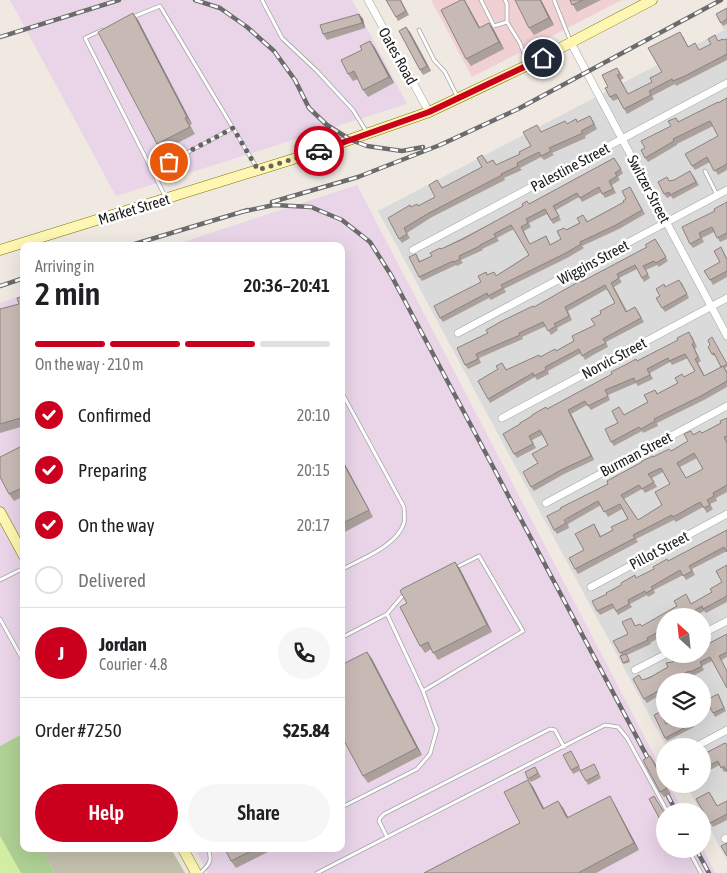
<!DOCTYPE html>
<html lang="en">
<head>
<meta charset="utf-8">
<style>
	body { margin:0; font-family:"Asap Condensed",sans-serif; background:#f6f6f6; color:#202124; height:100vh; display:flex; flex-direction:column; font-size:19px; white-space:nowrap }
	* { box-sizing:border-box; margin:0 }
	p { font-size:16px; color:#757577 }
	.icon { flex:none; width:28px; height:28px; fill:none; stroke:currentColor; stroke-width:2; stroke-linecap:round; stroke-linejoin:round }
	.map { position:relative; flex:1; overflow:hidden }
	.details { position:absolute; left:20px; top:242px; width:325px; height:610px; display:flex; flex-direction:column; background:#fff; border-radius:10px; box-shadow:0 5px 20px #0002 }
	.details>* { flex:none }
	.needle { width:32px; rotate:333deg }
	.tools { position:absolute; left:656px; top:608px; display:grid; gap:10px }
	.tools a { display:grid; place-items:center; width:55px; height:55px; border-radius:50%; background:#fff; box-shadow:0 5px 20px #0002; font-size:25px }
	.pin { position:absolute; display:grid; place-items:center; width:42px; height:42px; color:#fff; margin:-21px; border:2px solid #fff; border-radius:50%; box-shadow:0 1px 5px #0007 }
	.courier { position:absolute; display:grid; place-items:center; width:50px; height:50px; margin:-25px; border:4px solid #ca001e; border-radius:50%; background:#fff; color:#222; box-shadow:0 1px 6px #0007 }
	.overview em { font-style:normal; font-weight:600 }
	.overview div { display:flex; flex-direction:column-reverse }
	.overview { display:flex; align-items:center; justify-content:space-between; height:85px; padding:0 15px }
	h1 { font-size:32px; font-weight:600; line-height:38px }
	.bar { display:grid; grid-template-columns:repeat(4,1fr); gap:8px 5px; align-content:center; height:60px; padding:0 15px }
	.bar i { height:6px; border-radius:4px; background:#e0e0e0 }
	.bar .selected { background:#ca001e }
	.bar p { grid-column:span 4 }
	.line { display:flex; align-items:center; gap:12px; padding:0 15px; border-top:1px solid #e0e0e0 }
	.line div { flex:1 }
	.round { display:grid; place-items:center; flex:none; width:52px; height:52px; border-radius:26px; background:#f6f6f6 }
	ol { padding:0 15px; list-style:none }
	li { display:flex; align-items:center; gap:15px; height:55px }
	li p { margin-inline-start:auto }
	li .icon { padding:5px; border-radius:50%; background:#ca001e; color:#fff; stroke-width:4 }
	li:last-child { color:#757577 }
	li i { width:28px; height:28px; border:2px solid #e0e0e0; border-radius:50% }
	.action { display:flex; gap:10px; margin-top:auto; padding:10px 15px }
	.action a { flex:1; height:58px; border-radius:30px; background:#ca001e; color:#fff; font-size:20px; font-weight:600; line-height:58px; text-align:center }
	.action a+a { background:#f6f6f6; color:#202124 }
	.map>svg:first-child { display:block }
</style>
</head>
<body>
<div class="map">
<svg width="727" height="873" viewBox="0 0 727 873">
	<rect width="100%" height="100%" fill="#efe9e2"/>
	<!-- residential -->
	<path fill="#dbdada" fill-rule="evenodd" d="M727,11V861L703,815L702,811H700L686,784H702V746H666L378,211L724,30L716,17ZM665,616H702V654H665ZM665,681H702V719H665Z"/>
	<!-- commercial -->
	<path fill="#f1d0d4" d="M431,0H622L472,77Z"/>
	<!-- industrial -->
	<path fill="#e9d4e8" d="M10,0H352L407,104L116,196Z
		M357,185L665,776V784H669L683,811H665V849L703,848L715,873H208L195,849H341V246H171Z
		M24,295V733L0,746V303Z"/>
	<!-- construction -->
	<path fill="#c4c1ad" d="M42,849H171L185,873H55Z"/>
	<!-- grass -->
	<path fill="#d3eda4" d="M0,836L21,873H0Z"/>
	<!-- forest -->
	<path fill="#afd194" d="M24,733V849H42L55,873H21L0,836V746Z"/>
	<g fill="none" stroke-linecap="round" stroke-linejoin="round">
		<defs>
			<path id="service" d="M262,0L282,38L317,71L353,110L366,131
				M481,0L494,26L507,22
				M505,0L507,4V22L520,43L528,64
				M554,0L570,40
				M133,17L160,6L257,168
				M102,30L85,38L165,196
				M419,30L434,60L445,72L457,96
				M153,171L233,128
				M705,171L717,195
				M341,391L404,507C404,512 405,519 404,523C397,546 361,559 341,570
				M0,580L24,568
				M387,614L423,691
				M0,619L24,662
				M341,638L387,614L405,593
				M341,806L342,807L417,769L430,754L437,729L423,691L523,631L479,556L455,568
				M387,837L379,821L380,818L384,814L550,729L555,730L564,747
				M688,849L701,873
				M200,873C209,865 213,861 208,849
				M317,873L605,725L618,727L627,738L667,811"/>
			<path id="minor" d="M368,0L429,112
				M571,43L727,336
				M413,250L727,83
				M458,333L727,190
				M502,418L727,298
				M546,503L727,406
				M591,587L727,514
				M702,634L727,621
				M635,670L666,654
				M697,746L727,730
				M725,839L727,838"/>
			<path id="secondary" d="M0,250L306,155L429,112L528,65L652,0
				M0,512L24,556
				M183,849L196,873"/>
		</defs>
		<!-- service casing -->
		<use href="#service" stroke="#a4a4a4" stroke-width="4.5"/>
		<!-- minor casing -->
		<use href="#minor" stroke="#a4a4a4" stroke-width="8"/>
		<!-- secondary casing -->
		<use href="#secondary" stroke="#787300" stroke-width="11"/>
		<!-- service -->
		<use href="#service" stroke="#fff" stroke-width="3"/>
		<!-- minor -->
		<use href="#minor" stroke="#fff" stroke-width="7"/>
		<!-- secondary -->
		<use href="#secondary" stroke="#fef6b2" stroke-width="10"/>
		<defs>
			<path id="rail" d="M195,0L220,8L247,27L274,51L295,80L309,108L327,125L351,140L367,146L402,151L423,147
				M0,37L119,0
				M272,202L358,177L440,145L518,109L721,0
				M241,212L274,205L311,207L342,220L370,242L391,275L676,811
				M128,246L248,210
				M0,286L24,278
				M696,849L709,873"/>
		</defs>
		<!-- rail casing -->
		<use href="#rail" stroke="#6b6b6b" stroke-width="4.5"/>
		<!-- rail -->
		<use href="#rail" stroke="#fff" stroke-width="2.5" stroke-dasharray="8" stroke-linecap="butt"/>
	</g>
	<!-- wall -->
	<path fill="#aba09c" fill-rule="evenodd" d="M401,0L409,15L398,21L396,17Z
		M465,0L468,6L480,28L489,23L494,30L504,49L471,66L466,59Z
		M541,0L554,25L534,35L529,28Z
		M570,0H601L577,12Z
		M727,8V24L723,26L721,23Z
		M359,14L363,19L365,28L327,40L323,34Z
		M138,20L192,124L190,125L195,134L162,151L157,144Z
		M410,32L431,71L423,75L420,70Z
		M683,36L688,46L700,50L719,41L724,40L727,39V60L688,80L676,86L675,84L652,96L654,99L627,114L618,99L613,101L610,97L608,87L617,68L624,78L621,80L628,94L652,82L662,72Z
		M370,41L375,48L394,83L368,97L363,90L358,79L353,81L348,74L362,50Z
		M727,98V170L718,175L710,162L695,170L692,166L718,136L713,126L677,144V145L648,162L645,158V148L671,126L676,118L679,122L718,103Z
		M576,119L578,122L593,120L597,129L585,136L586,138L552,153L554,155L544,160L541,157L520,168L522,170L504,178L505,180L432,217L407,233L410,238L402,243L399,239L412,207L418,206L435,197L441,185L442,188L482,167L486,159L487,163L497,165L520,154L531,146L541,132L567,124Z
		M614,158L623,173L618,177L620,180L612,185L616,193L605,198L601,192L582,202L579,197L556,210L561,220L553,224L547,214L529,223L531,227L524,231L529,243L530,244L546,236L551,245L561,239L566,230L586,219L588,222L624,202L626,199L630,187L645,214L619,229L582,246L584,248L569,257L504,289L506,292L491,300L489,298L443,322L440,318L481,282L486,272L488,275H497L529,255L514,229L497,238L499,241L482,249L483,250L461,260L463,263L457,266L456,265L422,281L419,277L418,258L420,261L432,256L441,249L529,204Z
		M693,175L699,185L673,199L671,196L667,198L664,194L670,181Z
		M727,202V239L720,242L714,232L702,238L704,242L693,248L690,244L715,211Z
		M658,243L668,261L659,267L657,265L646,270L650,278L644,282L637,269L619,278L622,282L614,287L627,311H638L644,322L606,342L608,347L593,355L585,360L581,353L548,371L549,374L537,380L535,377L490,403L488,399L505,367L507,370L556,351L574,341L595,325L601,314L615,303L607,289L568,311L572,320L557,328L558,330L551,335L546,326L522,337L523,339L479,358L481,363L468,369L465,365L488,333L581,282Z
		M721,247L727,258V277L713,285L710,280L720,262Z
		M682,283L689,298L665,312L662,308L660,296L665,287Z
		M24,296V426L0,433V309L19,304Z
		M692,336L697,347L695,349L701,361L698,363L705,376L721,367L715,355L713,356L708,347L727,364V367L725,368L727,371V387L704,400L657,423L658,426L643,433L642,431L614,446L611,442L618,423L624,415L648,402L655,390L658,394L678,383L684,377L695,371L688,358L672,365L670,362L650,373L653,379L638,386L636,383L608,395L610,400L591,410L587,405L571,414L594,460L564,474L534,491L531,487L538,463L548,445L542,435L532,440L536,448L517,458L514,454L547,409L638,361Z
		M727,418V492L716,498L717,501L710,504L713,509L707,513L703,507L676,522L674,520L636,539L638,542L578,574L575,569L594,524L601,536L613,530L628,519L622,509L608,517L601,505L568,524L569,528L557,534L554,530L608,484L653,457L671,451L688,441L694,435L702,433L721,423ZM697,458L703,469L686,478L680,467ZM663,472L670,484L662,505L638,520L624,499L642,489L645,493L657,487L652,478Z
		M24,445V496L14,501L9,494Z
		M341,457L373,517L341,534Z
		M727,530V551L692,569L695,575L686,580L683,575L654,590L655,593L648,597L647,595L630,604L632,607L618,615L614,608L600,615L597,611L607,594L621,585L637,578Z
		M455,562L460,569L492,632L438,660L431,649L425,653L420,646L407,603Z
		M727,565V602L706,613L704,611L695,616H665V634L650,643L651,644L627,655L630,662L624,664L623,663L622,656L620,653L628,634L631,618L636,626L640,624L642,626L692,604L712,592L722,582Z
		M727,634V657L722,660L712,661L702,666L704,670L693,676L692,675L678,681H665V692L647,703L644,699L642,680L702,654Z
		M367,652L372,659L422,755L368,783L363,776Z
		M718,694L720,698L726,711L715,717L713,713Z
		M662,715L666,724L690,719L694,727L667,741L665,738Z
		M726,744V771L724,772L720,765L702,774V755Z
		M571,751L581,770L573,774L571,770Z
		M650,756L654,761L665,782V784L671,794L664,797L660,792Z
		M594,764L601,778L588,785L586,781Z
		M537,770L541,777L531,782L528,779Z
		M528,780L533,787L544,809L558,801L563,808L568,817L614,803L639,850L596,873H424L520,823Z
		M712,796L717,806L727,801V820L713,827L710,823Z
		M225,849H274L236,868L231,861Z"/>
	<!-- shaded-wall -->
	<path fill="#8b827f" d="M464,0L468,6L484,35L479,28Z
		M540,0H541L554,25L549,18Z
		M133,13L138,20L192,124L187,117Z
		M359,14L363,19L365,28L362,23Z
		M489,23L494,30L504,49L499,42Z
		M406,27L410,32L431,71L427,66Z
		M370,41L375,48L394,83L389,77Z
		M568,410L571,414L594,460L591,456Z
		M341,457L373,517L369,510L341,459Z
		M455,562L460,569L492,632L487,625Z
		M367,652L372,659L422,755L417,748Z
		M650,756L665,782V784Z
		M528,780L533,787L548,816L543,809Z
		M610,796L614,803L639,850L634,843Z
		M558,801L563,808L572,825L567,818Z"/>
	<!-- building -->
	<path fill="#c7bab5" stroke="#8b827f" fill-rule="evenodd" d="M386,0H400L406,11L396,17Z
		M461,0H464L479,28L489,23L499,42L466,59L441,10Z
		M515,0H540L549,18L529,28Z
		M570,0H583L572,5Z
		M727,8V19L721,23L716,14Z
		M133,13L187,117L185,118L190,127L157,144L98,32Z
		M359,14L362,23L323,34L320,25Z
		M406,27L427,66L420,70L399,31Z
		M680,32L688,47L695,43L699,50L711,44L708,39L715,35L718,41L723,39L724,40L727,39V54L685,76L673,81L672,79L649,91L651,95L624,109L616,94L610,97L605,88L608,87L602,75L617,68L620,74L617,75L628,94L652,82L650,78L662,72L648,48Z
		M370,41L389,77L363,90L354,71L348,74L341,60L362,50L360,46Z
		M727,98V164L714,171L707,157L692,166L685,154L718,136L710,121L673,139L674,141L645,158L641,150L645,148L641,141L671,126L668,121L676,118L678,122L718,102V103Z
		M590,116L594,124L581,131L583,133L549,148L551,151L541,156L539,152L517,163L518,166L501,174L502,175L429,213L404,228L407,234L399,239L388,218L410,205L411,207L417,204L418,206L435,197L429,185L437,180L442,188L482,167L477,158L482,155L487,163L493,160L496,165L520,154L519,152L531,146L523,132L537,125L541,132L565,121L567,124L576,119L577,122Z
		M614,158L621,169L615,173L617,176L609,181L613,189L602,194L599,187L580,198L577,193L553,206L559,216L551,220L545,209L526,219L528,223L521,227L528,241L530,244L546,236L550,245L561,239L557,231L564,228L566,230L580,223L577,218L583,215L587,222L624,202L623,201L626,199L622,191L630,187L642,210L616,225L580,242L581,244L566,253L501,285L503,288L488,296L487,293L440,318L434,306L481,282L478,276L486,272L487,275L494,272L496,276L529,255L511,225L494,234L496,237L480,245V246L459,256L460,259L454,262L453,261L419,277L409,257L416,254L419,262L432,256L430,253L440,248L441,249L463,239L523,206L522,204L527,201L529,204Z
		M690,171L696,182L670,195L669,192L664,194L658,182L667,177L669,181L674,180Z
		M727,202V233L717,238L712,227L699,233L701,238L690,244L682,227L715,211L714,209Z
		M655,239L666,257L656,263L654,261L643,266L648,274L642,278L635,265L617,274L619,278L611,283L626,312L635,307L641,318L603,339L606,343L590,351L582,356L579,349L545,367L546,370L534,376L533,373L488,399L478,381L498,369L496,366L502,363L506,370L539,355L540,357L555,349L556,351L574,341L572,336L595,325L591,319L601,314L600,311L615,303L605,285L565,307L569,316L554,324L556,326L548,331L543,322L519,333L520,335L476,354L478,359L465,365L457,348L488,333L486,330L502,321L533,306L534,307L580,281L581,282L630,256L647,247L645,245Z
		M721,247L726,258H727V271L710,280L704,271L720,262L714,251Z
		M679,280L687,294L662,308L656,298L660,296L656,289L664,284L665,287Z
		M24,296V417L0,424V309L19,304L17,298Z
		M689,332L694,343L692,344L698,357L695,359L704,376L723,366L727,373V381L701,396L654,419L655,421L641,429L639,427L611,442L605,429L618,423L612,411L619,407L624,415L648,402L644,395L655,390L657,394L678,383L675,378L682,374L684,377L695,371L685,354L669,361L668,358L647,369L650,375L635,382L634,378L605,390L608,396L588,406L585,401L568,410L591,456L561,470L531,487L523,472L538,463L532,454L548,445L540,430L529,436L533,444L514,454L503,434L520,424V423L532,416V415L546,407L547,409L612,374L611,372L627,364L636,359L637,361L678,340L677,338Z
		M712,337L727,364L724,366L721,367L714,353L712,354L708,347L710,345L708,340Z
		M727,418V436L724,437L727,443V485L713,493L714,496L707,500L710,505L704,508L700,502L673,517L672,515L633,535L635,538L575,569L569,558L584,550L575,534L594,524L600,537L613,530L611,527L628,519L620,504L604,512L598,501L564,520L566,523L554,530L547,516L561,509L560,508L608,484L607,481L642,462V461L653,456V457L669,449L671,451L688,441L684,434L691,431L693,435L700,431L702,433L721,423L720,421ZM694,453L703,469L686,478L677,463ZM661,468L670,484L655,492L662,505L638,520L621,495L639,485L642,489L654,482L648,474Z
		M24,445V487L9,494L0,477V457Z
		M341,459L369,510L341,524Z
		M727,530V552L724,547L689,566L692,571L683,576L680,570L651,587L653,589L646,593L645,591L628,600L629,604L616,611L612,604L597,611L592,601L607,594L606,593L621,585V583L635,575L636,578L654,569L653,567L667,559L668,561Z
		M455,562L487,625L433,653L428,642L420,646L400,607L407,603L400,591L402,589Z
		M727,565V596L703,609L702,606L685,616H665V628L647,638L648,640L620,653L613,641L628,634L622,622L631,618L635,626L640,624L642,626L677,606L674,601L686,594L691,604L712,592L710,589L722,582L716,571Z
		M727,634V652L719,656L727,671V688L710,657L700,662L702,666L690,672L689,671L671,680V681H665V687L644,699L633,679L639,675L642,680L649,678L668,667L666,663L672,662L686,654H702V647Z
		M367,652L417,748L363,776L341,735V665Z
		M626,654L629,660L623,663L620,656Z
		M718,694L724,708L713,713L706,700Z
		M660,712L666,724L677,719H690L692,724L665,738L654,715Z
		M725,743L726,744H727V772L724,766L721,768L718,761L702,769V755Z
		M571,751L579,766L571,770L563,755Z
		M650,756L667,788L660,792L643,760Z
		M594,764L599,774L586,781L580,771Z
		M535,767L538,773L528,779L525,772Z
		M528,780L543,809L558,801L567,818L610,796L634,843L578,873H424L520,823L504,792Z
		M709,792L717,806L727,801V814L710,823L696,799Z
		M654,796L665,814V823L663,825L649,799Z
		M727,843V856L721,846Z
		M225,849H255L231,861Z"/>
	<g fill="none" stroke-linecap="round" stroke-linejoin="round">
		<!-- done -->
		<path stroke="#666462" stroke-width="5" stroke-dasharray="0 9" d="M169,162L233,128L258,170L319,151"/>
		<!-- route -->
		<path stroke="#ca001e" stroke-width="6" d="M319,151L429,112L543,58"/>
	</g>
	<g text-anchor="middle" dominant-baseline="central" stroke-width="5" stroke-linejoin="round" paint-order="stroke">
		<!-- street labels -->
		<g font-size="15" fill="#1d1d1d" stroke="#fff">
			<text transform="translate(398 56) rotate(61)">Oates Road</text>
			<text transform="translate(570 167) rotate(-28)">Palestine Street</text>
			<text transform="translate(649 189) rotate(62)">Switzer Street</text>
			<text transform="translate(134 209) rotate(-17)">Market Street</text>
			<text transform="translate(593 262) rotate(-28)">Wiggins Street</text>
			<text transform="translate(614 358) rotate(-28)">Norvic Street</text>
			<text transform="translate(636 454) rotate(-28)">Burman Street</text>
			<text transform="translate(659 550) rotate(-28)">Pillot Street</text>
		</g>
	</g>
</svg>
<div class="tools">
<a><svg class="needle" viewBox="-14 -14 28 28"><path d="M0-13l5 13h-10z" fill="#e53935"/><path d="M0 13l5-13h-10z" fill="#757577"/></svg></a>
<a><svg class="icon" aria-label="layers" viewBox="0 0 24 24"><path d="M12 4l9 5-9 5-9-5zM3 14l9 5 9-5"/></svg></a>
<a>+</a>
<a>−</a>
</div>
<div class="pin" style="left:169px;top:162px;background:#ea580c"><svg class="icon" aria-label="bag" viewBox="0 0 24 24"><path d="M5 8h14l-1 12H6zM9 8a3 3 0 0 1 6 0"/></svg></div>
<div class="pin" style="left:543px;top:58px;background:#1f2937"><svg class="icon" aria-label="home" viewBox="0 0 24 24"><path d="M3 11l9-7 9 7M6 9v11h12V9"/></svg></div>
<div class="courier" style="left:319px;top:151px"><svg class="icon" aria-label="car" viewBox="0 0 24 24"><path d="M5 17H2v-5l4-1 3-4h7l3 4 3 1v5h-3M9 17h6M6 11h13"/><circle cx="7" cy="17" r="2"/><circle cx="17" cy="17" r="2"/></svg></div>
<section class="details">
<div class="overview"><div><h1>2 min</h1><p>Arriving in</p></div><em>20:36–20:41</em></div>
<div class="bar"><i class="selected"></i><i class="selected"></i><i class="selected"></i><i></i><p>On the way · 210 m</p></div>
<ol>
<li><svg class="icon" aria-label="check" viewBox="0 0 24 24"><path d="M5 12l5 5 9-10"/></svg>Confirmed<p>20:10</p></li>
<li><svg class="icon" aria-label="check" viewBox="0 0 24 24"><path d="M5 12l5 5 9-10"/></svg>Preparing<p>20:15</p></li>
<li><svg class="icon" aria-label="check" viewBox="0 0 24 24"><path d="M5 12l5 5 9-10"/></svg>On the way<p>20:17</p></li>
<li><i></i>Delivered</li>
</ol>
<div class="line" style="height:90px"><b class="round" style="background:#ca001e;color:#fff">J</b><div><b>Jordan</b><p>Courier · 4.8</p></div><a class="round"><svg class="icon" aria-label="phone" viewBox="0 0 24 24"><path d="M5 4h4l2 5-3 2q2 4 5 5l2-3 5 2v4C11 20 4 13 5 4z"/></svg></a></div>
<div class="line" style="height:65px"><div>Order #7250</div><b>$25.84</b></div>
<div class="action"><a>Help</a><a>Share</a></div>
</section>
</div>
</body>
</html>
